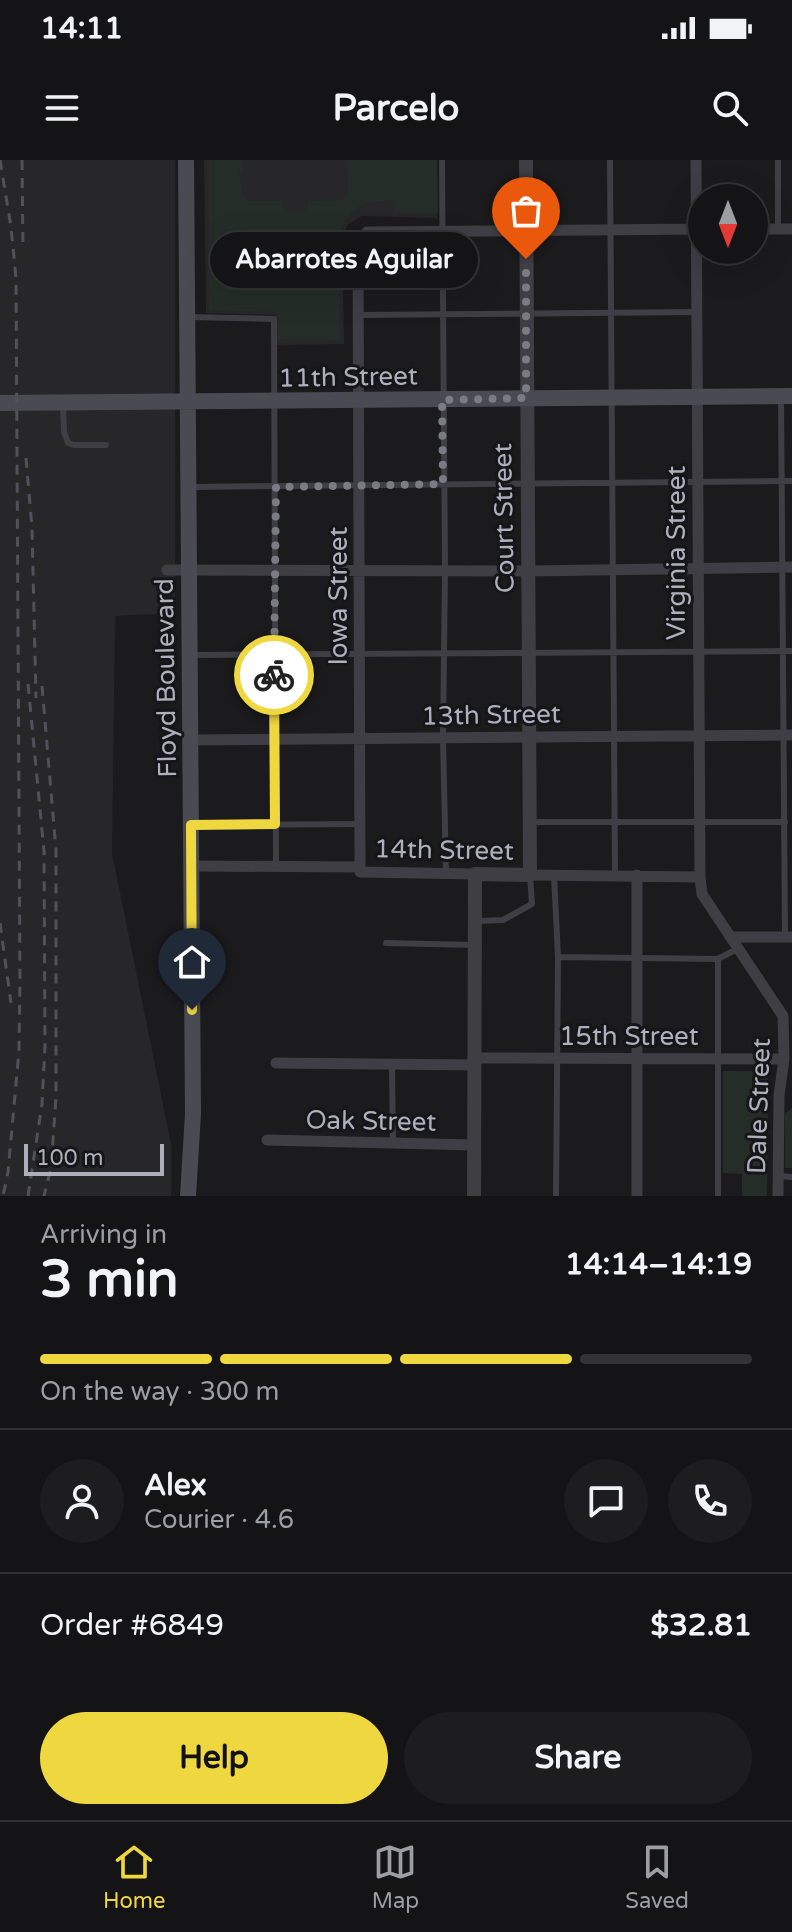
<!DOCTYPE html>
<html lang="en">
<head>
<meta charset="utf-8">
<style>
	body { margin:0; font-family:"Varela Round",sans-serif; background:#1d1d1f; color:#f1f3f6; height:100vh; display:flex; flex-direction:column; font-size:30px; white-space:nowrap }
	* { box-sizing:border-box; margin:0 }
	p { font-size:26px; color:#9d9ea1 }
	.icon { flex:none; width:44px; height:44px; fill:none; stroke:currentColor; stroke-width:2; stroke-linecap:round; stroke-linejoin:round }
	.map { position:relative; height:1036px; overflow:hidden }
	.details { display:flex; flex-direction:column; background:#141416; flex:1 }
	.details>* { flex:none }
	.needle { width:52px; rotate:180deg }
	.tools { position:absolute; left:688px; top:24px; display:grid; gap:16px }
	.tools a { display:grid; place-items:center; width:80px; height:80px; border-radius:50%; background:#141416; box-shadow:0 8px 32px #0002,0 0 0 2px #333335; font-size:40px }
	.scale { position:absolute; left:24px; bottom:20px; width:140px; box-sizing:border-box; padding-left:8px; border:4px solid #adafbc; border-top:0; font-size:22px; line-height:28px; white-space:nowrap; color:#adafbc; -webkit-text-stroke:6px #161618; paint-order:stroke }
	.pin { position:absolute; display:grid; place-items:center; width:68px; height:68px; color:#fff; margin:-82px -34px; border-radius:50% 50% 50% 0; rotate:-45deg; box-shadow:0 0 8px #0007 }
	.pin .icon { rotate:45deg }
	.courier { position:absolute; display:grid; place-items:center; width:80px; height:80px; margin:-40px; border:6px solid #efd740; border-radius:50%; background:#fff; color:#222; box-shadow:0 2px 10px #0007 }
	.bubble { position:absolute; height:56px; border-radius:28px; background:#141416; box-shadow:0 8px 32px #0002,0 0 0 2px #333335; font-size:26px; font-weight:700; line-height:56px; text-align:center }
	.summary em { font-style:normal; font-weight:700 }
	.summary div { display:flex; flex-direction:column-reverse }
	.summary { display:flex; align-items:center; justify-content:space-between; height:136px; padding:0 40px }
	h1 { font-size:52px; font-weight:700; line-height:60px }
	.bar { display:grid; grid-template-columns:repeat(4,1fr); gap:12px 8px; align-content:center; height:96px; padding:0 40px }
	.bar i { height:10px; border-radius:6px; background:#333335 }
	.bar .on { background:#efd740 }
	.bar p { grid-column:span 4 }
	.line { display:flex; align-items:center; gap:20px; padding:0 40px; border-top:2px solid #333335 }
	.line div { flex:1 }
	.round { display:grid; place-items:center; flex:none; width:84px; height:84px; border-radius:42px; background:#1d1d1f }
	.action { display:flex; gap:16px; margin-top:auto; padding:16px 40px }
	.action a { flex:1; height:92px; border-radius:48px; background:#efd740; color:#111; font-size:32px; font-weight:700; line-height:92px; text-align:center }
	.action a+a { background:#1d1d1f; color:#f1f3f6 }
	.status { display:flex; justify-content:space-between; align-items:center; height:56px; padding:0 40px; background:#141416; direction:ltr }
	.status svg { height:22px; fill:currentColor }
	header { display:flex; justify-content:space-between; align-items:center; height:104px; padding:0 40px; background:#141416; font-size:36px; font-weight:700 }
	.tab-bar { display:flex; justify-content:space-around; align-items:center; height:112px; border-top:2px solid #333335; background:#141416; font-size:22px; color:#9d9ea1 }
	.tab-bar a { display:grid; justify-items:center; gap:4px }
	.tab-bar .on { color:#efd740 }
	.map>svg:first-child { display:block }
</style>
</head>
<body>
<div class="status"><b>14:11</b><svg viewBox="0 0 49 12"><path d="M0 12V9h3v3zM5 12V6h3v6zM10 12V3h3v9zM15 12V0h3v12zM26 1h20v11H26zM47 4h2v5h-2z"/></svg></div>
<header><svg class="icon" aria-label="menu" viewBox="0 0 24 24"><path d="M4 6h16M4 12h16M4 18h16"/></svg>Parcelo<svg class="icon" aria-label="search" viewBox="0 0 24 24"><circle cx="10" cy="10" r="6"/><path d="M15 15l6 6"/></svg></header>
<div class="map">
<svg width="792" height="1036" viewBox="0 0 792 1036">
	<rect width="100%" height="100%" fill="#1b1b1d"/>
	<!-- built -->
	<path fill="#27272a" d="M0,0H175V453L115,456L112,693L171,984V1036H0Z
		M204,0H437V58L362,56L348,64L342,78L344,184L277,185L276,155L206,153Z"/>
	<!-- green -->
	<path fill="#242d27" d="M209,0H244L243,12H239L243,36L248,41H283V48L286,51H304L308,48V41L343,40L348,35L347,0H437L438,53H393L394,41C365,39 344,49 339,78V180L278,179L277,151H209Z
		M723,911H768L767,1036H742V1014L723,1013Z
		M792,948V1008H785V954Z"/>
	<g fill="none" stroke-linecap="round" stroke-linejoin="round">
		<!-- service -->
		<path stroke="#3e3e44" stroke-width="6" d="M442,0L445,410L443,578L446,713
			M610,0L615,715
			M778,0V68
			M357,155L696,152
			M190,157L274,159L276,707
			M781,236L785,777
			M63,246L64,272L68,283L74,285H106
			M190,327L792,321
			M192,495L792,491
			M532,662H785
			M191,665L360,664
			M554,715L558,797L556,1036
			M477,761L503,760L532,744L530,715
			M386,783L474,785
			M558,797L718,799L739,788
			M392,904L393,983
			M778,1016L792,1017
			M718,1036V799"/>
		<!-- minor -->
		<path stroke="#3e3e44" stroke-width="11" d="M696,0L700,717L702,734L783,856L784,899L779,935L778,1036
			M754,69H792
			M167,410L529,411L792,407
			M190,580L792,575
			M192,706L360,707V712L475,714
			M360,707L358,85L367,72L701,69
			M530,715L700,717
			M732,777H792
			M474,898L784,899
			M276,903L474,905
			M267,980L474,985
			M637,1036V715"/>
		<!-- tertiary -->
		<path stroke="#3e3e44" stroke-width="14" d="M474,1036L475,714L530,715L526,0"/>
		<!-- secondary -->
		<path stroke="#4a4a52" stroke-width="16" d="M186,0L193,954L188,1036
			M0,243L792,236"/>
		<!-- rail -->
		<path stroke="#515159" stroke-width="3" stroke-dasharray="10 8" stroke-linecap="butt" d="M0,0L11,67L16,118L20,822L19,891L8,1012L3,1036
			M22,0L23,88
			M26,298L32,368L36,538
			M28,524L44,691L45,886L42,944L28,1036
			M42,526L56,690V937L51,1008L44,1036
			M0,763L11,843"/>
	</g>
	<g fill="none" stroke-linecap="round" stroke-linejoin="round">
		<!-- done -->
		<path stroke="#7a7b84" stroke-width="8" stroke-dasharray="0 14.4" d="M274,515L276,327L443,324L442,240L526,238V99"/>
		<!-- route -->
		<path stroke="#efd740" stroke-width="10" d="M192,850L191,665L275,664L274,515"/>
	</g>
	<g text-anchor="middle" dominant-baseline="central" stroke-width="6" stroke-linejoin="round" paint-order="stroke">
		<!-- street labels -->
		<g font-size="26" fill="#adafbc" stroke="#161618">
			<text transform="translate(348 217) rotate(-1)">11th Street</text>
			<text transform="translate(504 358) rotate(-91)">Court Street</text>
			<text transform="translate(676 393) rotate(-90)">Virginia Street</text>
			<text transform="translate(338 436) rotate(-90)">Iowa Street</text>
			<text transform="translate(166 518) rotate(-91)">Floyd Boulevard</text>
			<text transform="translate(491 555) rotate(-1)">13th Street</text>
			<text transform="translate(444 690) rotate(1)">14th Street</text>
			<text x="629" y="876">15th Street</text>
			<text transform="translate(759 946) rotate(-88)">Dale Street</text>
			<text transform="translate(371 961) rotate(1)">Oak Street</text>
		</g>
	</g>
</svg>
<div class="tools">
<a><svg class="needle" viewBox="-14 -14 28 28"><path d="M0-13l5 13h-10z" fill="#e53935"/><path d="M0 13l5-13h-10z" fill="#9d9ea1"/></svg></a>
</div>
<div class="scale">100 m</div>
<div class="pin" style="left:526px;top:99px;background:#ea580c"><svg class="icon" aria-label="bag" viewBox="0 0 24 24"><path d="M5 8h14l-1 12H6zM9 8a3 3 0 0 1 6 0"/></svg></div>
<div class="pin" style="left:192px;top:850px;background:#1f2937"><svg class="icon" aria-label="home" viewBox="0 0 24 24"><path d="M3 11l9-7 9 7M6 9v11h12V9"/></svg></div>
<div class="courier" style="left:274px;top:515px"><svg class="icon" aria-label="bike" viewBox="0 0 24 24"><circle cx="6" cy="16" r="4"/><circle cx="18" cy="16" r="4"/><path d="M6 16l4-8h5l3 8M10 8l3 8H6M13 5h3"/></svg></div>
<div class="bubble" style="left:210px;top:72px;width:268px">Abarrotes Aguilar</div>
</div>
<section class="details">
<div class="summary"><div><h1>3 min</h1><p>Arriving in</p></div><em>14:14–14:19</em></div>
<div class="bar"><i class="on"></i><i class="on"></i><i class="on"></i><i></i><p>On the way · 300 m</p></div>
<div class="line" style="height:144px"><a class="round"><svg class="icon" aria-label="person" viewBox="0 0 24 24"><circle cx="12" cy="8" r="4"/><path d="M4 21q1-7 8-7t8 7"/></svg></a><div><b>Alex</b><p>Courier · 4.6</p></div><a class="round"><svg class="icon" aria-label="chat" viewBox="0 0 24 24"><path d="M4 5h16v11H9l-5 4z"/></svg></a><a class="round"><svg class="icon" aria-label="phone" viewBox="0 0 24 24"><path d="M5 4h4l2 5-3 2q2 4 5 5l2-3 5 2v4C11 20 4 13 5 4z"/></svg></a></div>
<div class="line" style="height:104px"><div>Order #6849</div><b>$32.81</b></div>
<div class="action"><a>Help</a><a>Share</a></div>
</section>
<nav class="tab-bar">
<a class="on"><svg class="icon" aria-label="home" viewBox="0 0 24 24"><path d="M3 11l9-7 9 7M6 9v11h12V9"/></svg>Home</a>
<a><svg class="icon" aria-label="map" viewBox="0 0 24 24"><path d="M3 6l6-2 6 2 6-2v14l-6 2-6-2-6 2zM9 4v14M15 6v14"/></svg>Map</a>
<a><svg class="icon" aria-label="saved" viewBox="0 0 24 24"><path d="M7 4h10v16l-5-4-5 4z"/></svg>Saved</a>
</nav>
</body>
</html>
